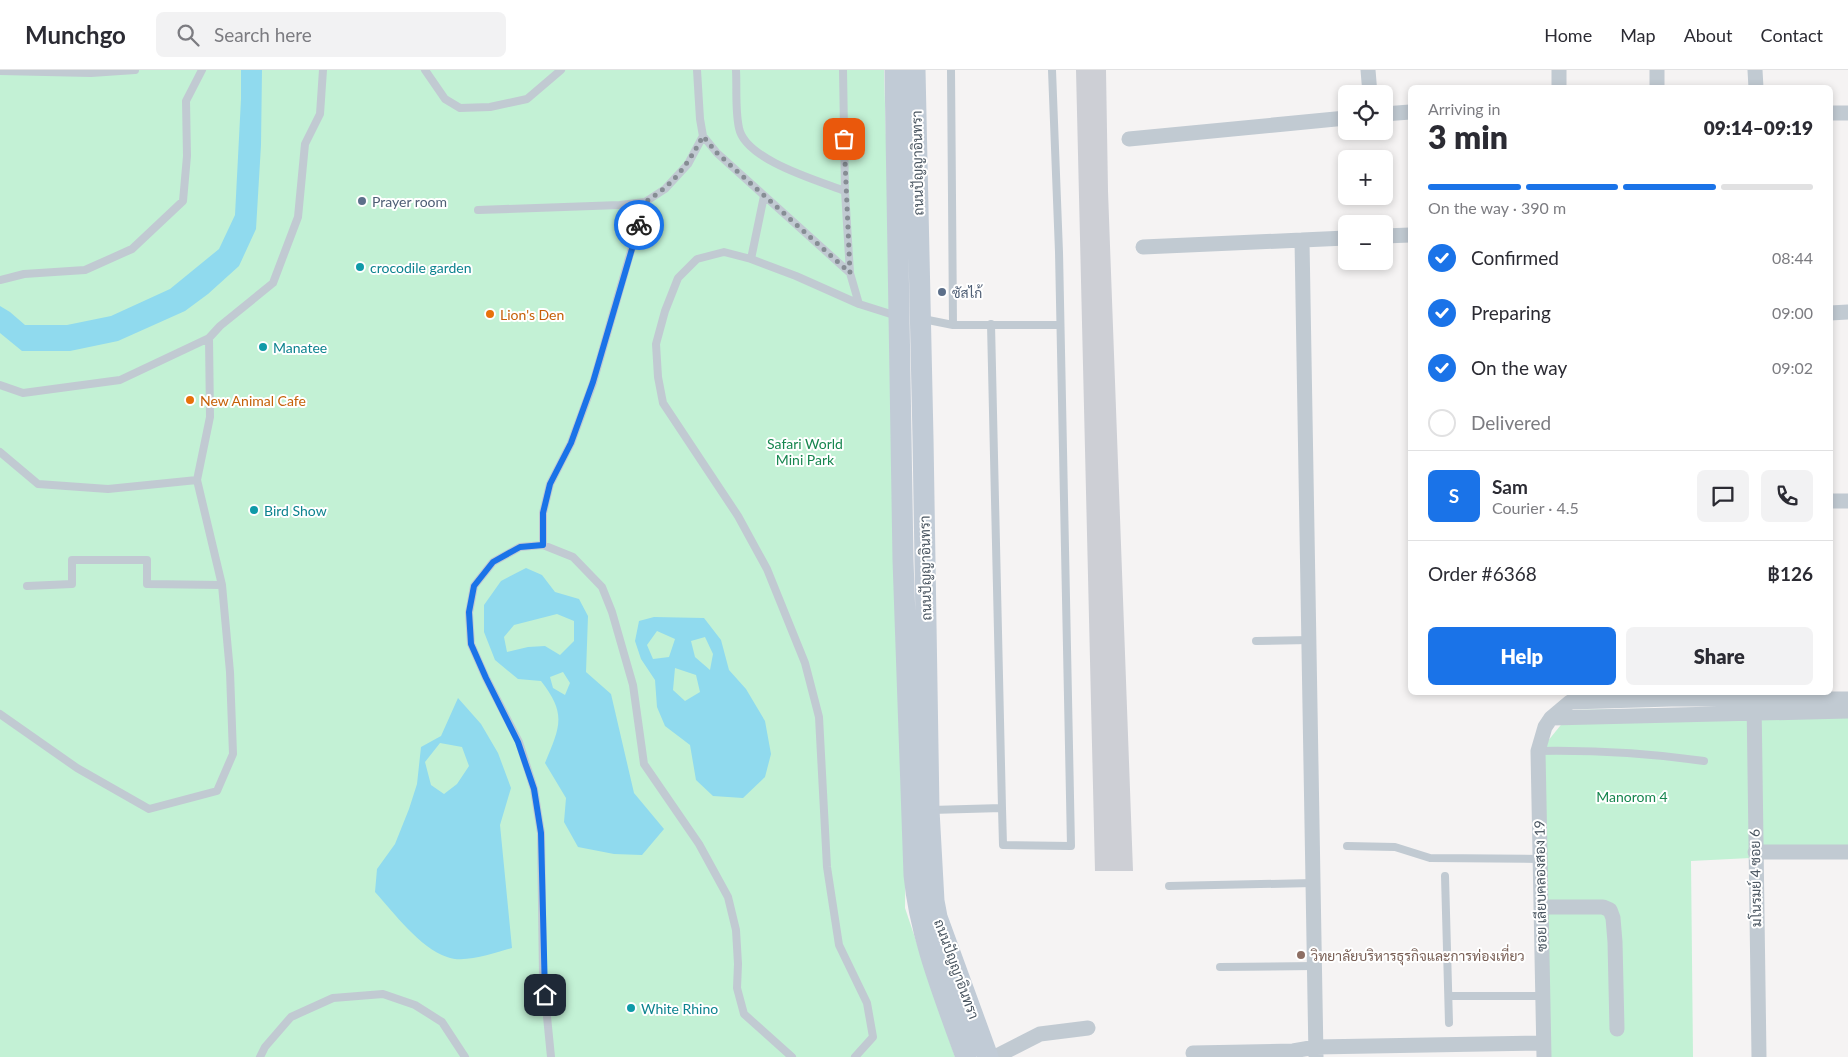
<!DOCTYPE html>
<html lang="en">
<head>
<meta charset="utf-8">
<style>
	body { margin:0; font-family:Lato,Sarabun,sans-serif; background:#f2f2f3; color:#2b2b33; height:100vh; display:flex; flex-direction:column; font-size:19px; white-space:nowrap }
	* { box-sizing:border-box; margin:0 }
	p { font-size:16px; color:#7c7c81 }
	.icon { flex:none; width:28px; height:28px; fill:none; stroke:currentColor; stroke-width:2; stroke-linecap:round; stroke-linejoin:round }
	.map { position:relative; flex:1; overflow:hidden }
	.details { position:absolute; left:1408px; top:15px; width:425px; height:610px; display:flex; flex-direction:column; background:#fff; border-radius:8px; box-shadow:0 2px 8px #0003 }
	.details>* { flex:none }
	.fabs { position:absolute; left:1338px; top:15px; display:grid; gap:10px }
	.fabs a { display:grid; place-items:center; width:55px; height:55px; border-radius:8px; background:#fff; box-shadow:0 2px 8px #0003; font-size:25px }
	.pin { position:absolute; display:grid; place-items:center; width:42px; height:42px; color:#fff; margin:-21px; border-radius:10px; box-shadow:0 2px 8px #0006 }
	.courier { position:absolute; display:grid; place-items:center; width:50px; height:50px; margin:-25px; border:4px solid #1a73e8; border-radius:50%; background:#fff; color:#222; box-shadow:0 1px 6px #0007 }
	.head em { font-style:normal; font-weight:800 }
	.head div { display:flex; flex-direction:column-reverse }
	.head { display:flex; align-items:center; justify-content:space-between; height:85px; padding:0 20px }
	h1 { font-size:32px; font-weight:800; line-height:38px }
	.bar { display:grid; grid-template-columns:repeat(4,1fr); gap:8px 5px; align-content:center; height:60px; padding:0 20px }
	.bar i { height:6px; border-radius:4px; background:#e1e1e2 }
	.bar .current { background:#1a73e8 }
	.bar p { grid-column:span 4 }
	.line { display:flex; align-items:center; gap:12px; padding:0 20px; border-top:1px solid #e1e1e2 }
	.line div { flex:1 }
	.round { display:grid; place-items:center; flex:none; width:52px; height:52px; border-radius:8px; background:#f2f2f3 }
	ol { padding:0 20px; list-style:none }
	li { display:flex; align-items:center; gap:15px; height:55px }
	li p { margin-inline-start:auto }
	li .icon { padding:5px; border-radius:50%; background:#1a73e8; color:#fff; stroke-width:4 }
	li:last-child { color:#7c7c81 }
	li i { width:28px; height:28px; border:2px solid #e1e1e2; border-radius:50% }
	.button { display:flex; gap:10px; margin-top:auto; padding:10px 20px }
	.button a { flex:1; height:58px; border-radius:8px; background:#1a73e8; color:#fff; font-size:20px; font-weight:800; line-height:58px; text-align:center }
	.button a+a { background:#f2f2f3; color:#2b2b33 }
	header { display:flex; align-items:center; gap:30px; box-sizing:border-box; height:70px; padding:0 25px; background:#fff; border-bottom:1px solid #e1e1e2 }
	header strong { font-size:24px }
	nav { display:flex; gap:28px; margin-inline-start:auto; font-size:18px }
	.search { width:350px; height:45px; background:#f2f2f3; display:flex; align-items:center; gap:12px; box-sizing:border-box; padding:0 18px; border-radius:8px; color:#7c7c81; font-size:19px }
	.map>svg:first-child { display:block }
</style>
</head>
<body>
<header>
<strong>Munchgo</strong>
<div class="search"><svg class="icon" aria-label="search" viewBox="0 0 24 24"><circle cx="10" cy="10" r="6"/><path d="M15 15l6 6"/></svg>Search here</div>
<nav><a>Home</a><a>Map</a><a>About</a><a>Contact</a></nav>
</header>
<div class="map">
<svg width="1848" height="987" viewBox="0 0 1848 987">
	<rect width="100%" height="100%" fill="#f5f3f3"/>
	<!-- green -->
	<path fill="#c3f1d5" d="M0,0H884L906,749L905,838L955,987H0Z
		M1848,635V783L1691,791L1693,987H1549L1543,677L1573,640Z"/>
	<!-- water -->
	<path fill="#90daee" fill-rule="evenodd" d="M241,0H262L261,75L256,159L239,196L208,224L185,241L118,271L70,281H22L0,263V236L10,242L25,255H67L111,246L170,219L219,179L235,145L241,29Z
		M526,498L542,505L555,522L579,529L588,546L586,602L611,624L634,723L664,759L642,785L614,784L578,777L564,752L566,728L545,693C560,657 567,644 541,611L518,609L495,590L484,562V535L501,511ZM557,544L574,551V571L560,585L545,576L528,577L507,582L504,567L514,555ZM563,602L570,613L565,625L553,618L550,607Z
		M654,547L704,548L721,570L729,600L746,619L765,651L771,684L765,707L743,728L713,726L696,710L690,675L665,656L657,637L655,610L641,589L635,571L639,551ZM657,561L675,569L669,587L653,589L647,575ZM705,567L713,584L710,600L695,587L691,571ZM675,598L696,605L700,622L685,631L673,620Z
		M458,628L481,654L498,683L511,718L500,755L512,878C495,883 464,894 447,887C420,878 394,843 375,822L377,799L395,774L409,739L417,714L421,677L441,666ZM440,673L462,677L469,696L457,714L444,724L431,715L425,692Z"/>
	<!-- building -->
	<path fill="#cdcfd5" d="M1076,0H1106L1108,121L1133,801H1095Z"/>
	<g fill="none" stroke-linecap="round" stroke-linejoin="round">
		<!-- lane -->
		<path stroke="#c1cad2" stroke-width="8" d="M425,0L445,29L460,38L490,37L527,29L561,0
			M697,0L700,49L703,66L717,83L850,203L859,234
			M736,0C737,19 735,40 739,58C745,90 819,111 845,121
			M843,0L845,121L850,203
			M951,0L953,255
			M0,1L91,3L135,0
			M478,140L620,135L645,132L665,119L688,94L703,66
			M751,189L764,126
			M0,210L24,204L85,200L132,179L183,131L187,86L186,31L202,0
			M923,249L953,255H1060
			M0,315L23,323L120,310L209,268L220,256L273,213L298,147L305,74L320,44L323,0
			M0,382L38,414L108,419L197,410
			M543,475V443L550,414L571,373L593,313L645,132
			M27,516L72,514V490H147V514L222,515
			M1256,571L1310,570
			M0,644L77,698L149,739L217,721L233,684L230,602L222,515L197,410L210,347L209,268
			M1538,681C1597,680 1647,683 1704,691
			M1002,738L1003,775L1071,776L1059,182L1052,0
			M931,740L1002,738L991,254
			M1347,776L1395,777L1430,788L1540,789
			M1445,806L1449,953
			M1169,816L1313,813
			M1220,897L1316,896
			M1449,926H1542
			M260,987L265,977L291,947L333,928L383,924L415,935L442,952L465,987
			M551,987L543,906L541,763L534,719L519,672L486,608L471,574L469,543L474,516L493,492L520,477L543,475L573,487L602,517L612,542L633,615L644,694L699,774L728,827L736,860L738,894L737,918L744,944L792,987
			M855,987L873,967L867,933L839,875L827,797L819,647L805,593L767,499L738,446L663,333L658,307L656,274L665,241L678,208L697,189L724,182L751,189L796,206L859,234L897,246"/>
		<!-- street -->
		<path stroke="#c1cad2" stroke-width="15" d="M1368,0L1370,24
			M1559,0V18
			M1657,0V18
			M1755,0L1756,18
			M1830,43H1848
			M1384,44L1410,42
			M1129,69L1346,48
			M1384,166L1410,165
			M1302,170L1346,168
			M1143,177L1302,170L1316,987
			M1830,243L1848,242
			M1830,431H1848
			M1754,629L1759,987
			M1551,648L1848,641
			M1755,782H1848
			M1541,837H1603L1610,840L1613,848L1615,872L1617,959
			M1193,983L1293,981L1316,977L1543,973
			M995,987L1040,964L1088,958
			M1544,987L1538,681L1545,657L1551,648L1570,632L1671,629H1848"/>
		<!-- secondary -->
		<path stroke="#c1cbd6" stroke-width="21" d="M895,0L903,490L914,805C920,868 945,928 966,987
			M915,0L923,368L929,740L934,831L937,847L988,987"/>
	</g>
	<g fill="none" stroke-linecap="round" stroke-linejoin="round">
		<!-- done -->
		<path stroke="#868d94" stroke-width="5" stroke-dasharray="0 9" d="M639,155L645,132C675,113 686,97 703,66L717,83L850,203L844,69"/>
		<!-- route -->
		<path stroke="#1a73e8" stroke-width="6" d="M545,925L541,763L534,719L518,672L486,608L471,574L469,542L474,516L493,492L520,477L543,475V443L550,414L571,373L593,312L639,155"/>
	</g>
	<!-- markers -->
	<g fill="#5c6f8a" stroke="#fff" stroke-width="2">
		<circle cx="362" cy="131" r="5"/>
		<circle cx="942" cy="222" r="5"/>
	</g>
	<g fill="#0f9aa8" stroke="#fff" stroke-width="2">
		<circle cx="360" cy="197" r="5"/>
		<circle cx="263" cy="277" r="5"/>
		<circle cx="254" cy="440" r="5"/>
		<circle cx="631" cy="938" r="5"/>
	</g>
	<g fill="#e8710a" stroke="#fff" stroke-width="2">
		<circle cx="490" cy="244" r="5"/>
		<circle cx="190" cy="330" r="5"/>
	</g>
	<circle fill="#8d6e63" stroke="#fff" stroke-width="2" cx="1301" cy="885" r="5"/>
	<g text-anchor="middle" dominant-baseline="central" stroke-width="4" stroke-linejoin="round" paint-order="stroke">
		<!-- street labels -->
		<g font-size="14" fill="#4a5661" stroke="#fff">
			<text transform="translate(917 93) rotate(-91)">ถนนปัญญาอินทรา</text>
			<text transform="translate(925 498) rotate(-91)">ถนนปัญญาอินทรา</text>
			<text transform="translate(1755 808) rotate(-91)">มโนรมย์ 4 ซอย 6</text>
			<text transform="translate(1540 816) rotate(-91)">ซอย เลียบคลองสอง 19</text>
			<text transform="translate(957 899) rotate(70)">ถนนปัญญาอินทรา</text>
		</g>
		<!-- service labels -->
		<g font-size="14" fill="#4e5e75" stroke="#fff" text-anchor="start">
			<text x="372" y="131">Prayer room</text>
			<text x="952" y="222">ซัสไก้</text>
		</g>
		<!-- culture labels -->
		<g font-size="14" fill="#0d838f" stroke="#fff" text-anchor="start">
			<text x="370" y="197">crocodile garden</text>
			<text x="273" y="277">Manatee</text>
			<text x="264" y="440">Bird Show</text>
			<text x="641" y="938">White Rhino</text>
		</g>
		<!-- food labels -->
		<g font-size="14" fill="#c56008" stroke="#fff" text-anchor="start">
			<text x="500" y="244">Lion's Den</text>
			<text x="200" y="330">New Animal Cafe</text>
		</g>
		<!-- park labels -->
		<g font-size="14" fill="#17864f" stroke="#fff">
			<text x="805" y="373">Safari World<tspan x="805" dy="16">Mini Park</tspan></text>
			<text x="1632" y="726">Manorom 4</text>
		</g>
		<!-- education labels -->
		<g font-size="14" fill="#785e54" stroke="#fff" text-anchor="start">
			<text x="1311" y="885">วิทยาลัยบริหารธุรกิจและการท่องเที่ยว</text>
		</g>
	</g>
</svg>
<div class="fabs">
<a><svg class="icon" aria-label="locate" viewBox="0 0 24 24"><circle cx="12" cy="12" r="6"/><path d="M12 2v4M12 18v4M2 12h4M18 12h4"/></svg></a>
<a>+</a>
<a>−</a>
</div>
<div class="pin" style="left:844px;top:69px;background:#ea580c"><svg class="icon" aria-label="bag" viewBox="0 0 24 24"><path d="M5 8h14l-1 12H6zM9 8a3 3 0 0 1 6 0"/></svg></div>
<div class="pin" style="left:545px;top:925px;background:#1f2937"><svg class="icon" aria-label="home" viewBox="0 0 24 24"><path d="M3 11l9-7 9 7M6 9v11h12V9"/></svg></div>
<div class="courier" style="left:639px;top:155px"><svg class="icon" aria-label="bike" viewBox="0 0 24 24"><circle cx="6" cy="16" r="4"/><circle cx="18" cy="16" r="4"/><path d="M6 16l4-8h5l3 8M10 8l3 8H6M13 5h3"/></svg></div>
<section class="details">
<div class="head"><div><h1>3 min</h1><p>Arriving in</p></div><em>09:14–09:19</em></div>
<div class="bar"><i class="current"></i><i class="current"></i><i class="current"></i><i></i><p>On the way · 390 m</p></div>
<ol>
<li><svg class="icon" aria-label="check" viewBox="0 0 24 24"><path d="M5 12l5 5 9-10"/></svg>Confirmed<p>08:44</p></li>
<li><svg class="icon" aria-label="check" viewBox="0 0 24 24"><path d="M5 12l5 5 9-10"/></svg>Preparing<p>09:00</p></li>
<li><svg class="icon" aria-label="check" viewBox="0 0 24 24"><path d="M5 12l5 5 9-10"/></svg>On the way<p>09:02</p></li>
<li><i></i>Delivered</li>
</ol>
<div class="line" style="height:90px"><b class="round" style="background:#1a73e8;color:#fff">S</b><div><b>Sam</b><p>Courier · 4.5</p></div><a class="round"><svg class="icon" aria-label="chat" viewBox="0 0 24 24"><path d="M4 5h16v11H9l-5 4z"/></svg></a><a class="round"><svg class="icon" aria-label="phone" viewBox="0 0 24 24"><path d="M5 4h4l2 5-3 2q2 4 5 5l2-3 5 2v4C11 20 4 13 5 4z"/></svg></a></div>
<div class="line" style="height:65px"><div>Order #6368</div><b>฿126</b></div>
<div class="button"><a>Help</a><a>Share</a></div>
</section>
</div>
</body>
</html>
